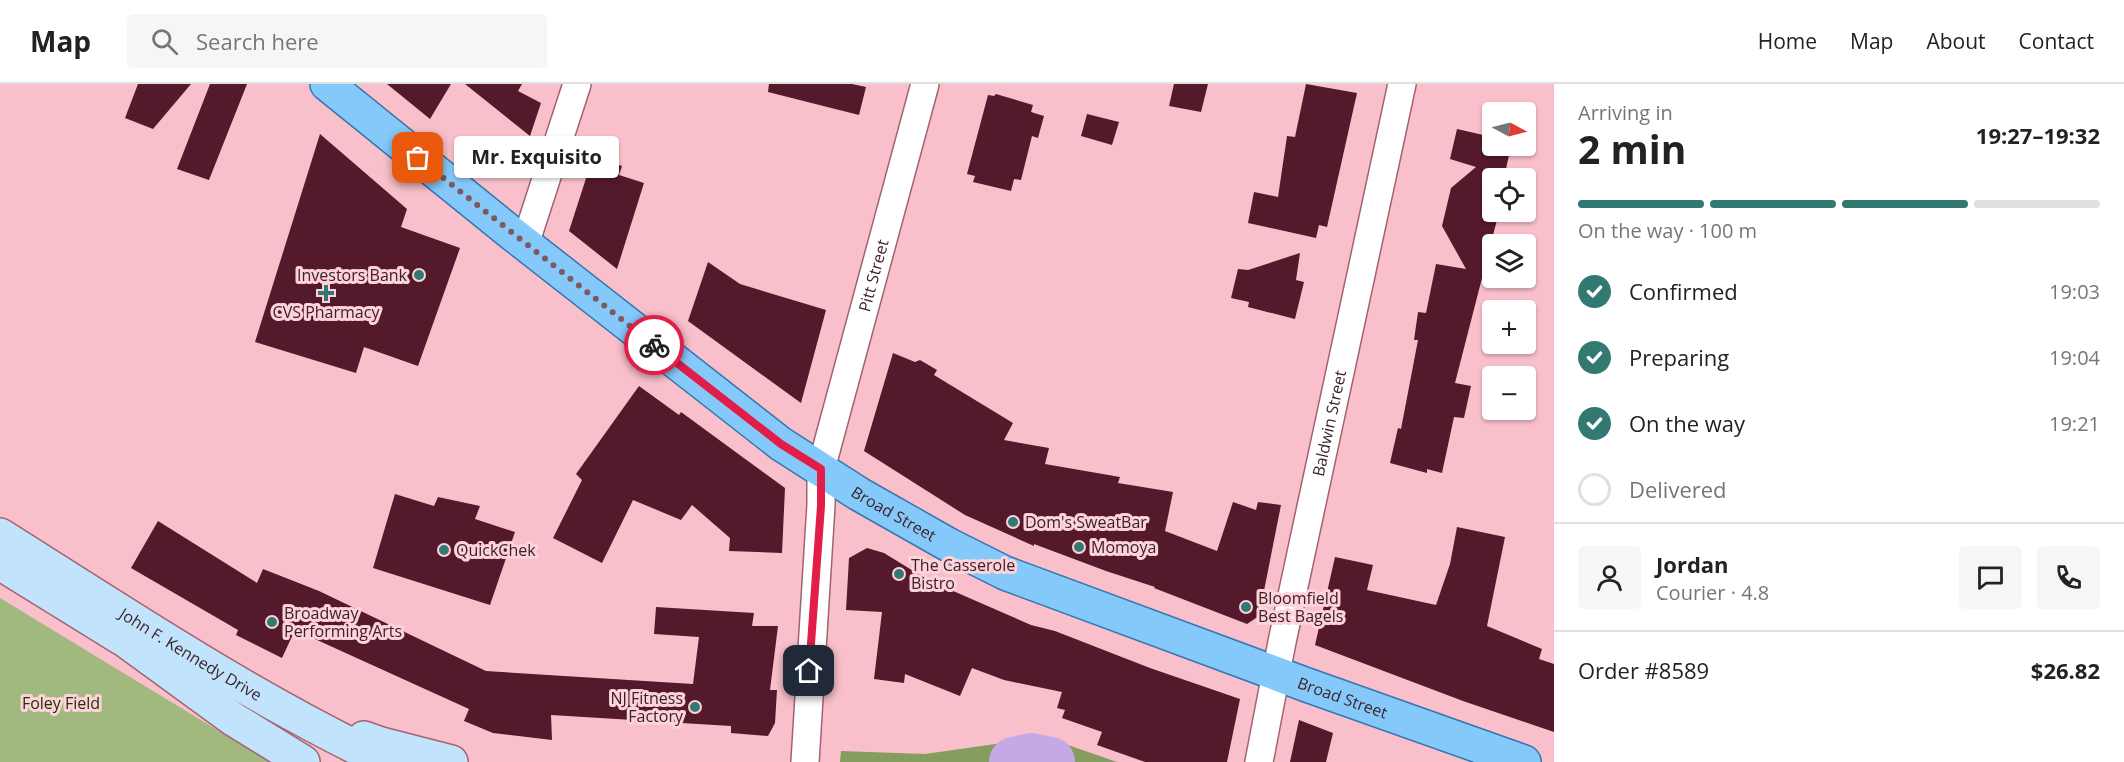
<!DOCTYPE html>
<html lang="en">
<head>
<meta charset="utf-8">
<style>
	body { margin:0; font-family:"Open Sans",sans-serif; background:#f6f6f6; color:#222; height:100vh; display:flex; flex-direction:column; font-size:22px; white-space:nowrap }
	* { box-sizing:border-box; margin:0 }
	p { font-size:20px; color:#767676 }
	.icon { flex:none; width:33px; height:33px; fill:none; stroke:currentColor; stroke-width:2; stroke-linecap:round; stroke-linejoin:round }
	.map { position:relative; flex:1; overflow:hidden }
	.details { display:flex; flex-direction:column; background:#fff; width:570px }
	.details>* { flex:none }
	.needle { width:39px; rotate:97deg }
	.fabs { position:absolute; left:1482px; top:18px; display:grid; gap:12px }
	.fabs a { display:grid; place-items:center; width:54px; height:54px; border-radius:6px; background:#fff; box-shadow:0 2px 4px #0004; font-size:30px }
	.pin { position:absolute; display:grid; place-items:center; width:51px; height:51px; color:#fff; margin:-26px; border-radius:12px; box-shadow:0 3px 9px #0006 }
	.courier { position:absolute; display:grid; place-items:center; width:60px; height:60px; margin:-30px; border:4px solid #e11d48; border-radius:50%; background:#fff; color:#222; box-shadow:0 2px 8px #0007 }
	.bubble { position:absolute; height:42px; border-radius:6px; background:#fff; box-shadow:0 2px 4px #0004; font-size:20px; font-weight:700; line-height:42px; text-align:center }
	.overview em { font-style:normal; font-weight:700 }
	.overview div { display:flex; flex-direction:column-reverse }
	.overview { display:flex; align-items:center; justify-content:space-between; height:102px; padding:0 24px }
	h1 { font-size:39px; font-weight:700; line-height:45px }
	.bar { display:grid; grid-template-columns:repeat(4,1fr); gap:9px 6px; align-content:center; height:72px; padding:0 24px }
	.bar i { height:8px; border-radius:4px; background:#e0e0e0 }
	.bar .selected { background:#327971 }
	.bar p { grid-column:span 4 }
	.line { display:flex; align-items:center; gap:15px; padding:0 24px; border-top:2px solid #e0e0e0 }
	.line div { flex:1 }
	.round { display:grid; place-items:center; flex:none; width:63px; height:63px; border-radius:6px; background:#f6f6f6 }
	ol { padding:0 24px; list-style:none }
	li { display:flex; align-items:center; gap:18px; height:66px }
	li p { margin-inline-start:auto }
	li .icon { padding:6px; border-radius:50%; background:#327971; color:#fff; stroke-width:4 }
	li:last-child { color:#767676 }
	li i { width:33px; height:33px; border:3px solid #e0e0e0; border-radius:50% }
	header { display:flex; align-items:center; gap:36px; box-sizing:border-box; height:84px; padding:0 30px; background:#fff; border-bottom:2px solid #e0e0e0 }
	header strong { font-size:28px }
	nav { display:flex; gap:33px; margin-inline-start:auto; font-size:21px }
	.search { width:420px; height:54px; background:#f6f6f6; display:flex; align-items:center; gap:15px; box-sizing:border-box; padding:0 21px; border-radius:6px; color:#767676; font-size:22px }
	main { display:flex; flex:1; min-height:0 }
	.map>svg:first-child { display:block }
</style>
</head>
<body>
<header>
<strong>Map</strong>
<div class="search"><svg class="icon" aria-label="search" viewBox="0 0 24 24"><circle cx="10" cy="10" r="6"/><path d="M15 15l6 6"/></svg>Search here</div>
<nav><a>Home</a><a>Map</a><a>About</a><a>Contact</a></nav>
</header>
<main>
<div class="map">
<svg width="1554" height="678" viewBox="0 0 1554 678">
	<rect width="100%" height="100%" fill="#f9c0cb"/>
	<!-- green -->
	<path fill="#a1b87e" d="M0,514L270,678H0Z"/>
	<!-- forest -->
	<path fill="#869d60" d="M1045,653L1117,678H840L841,667L925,670Z"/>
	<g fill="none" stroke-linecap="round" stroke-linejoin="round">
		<!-- river -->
		<path stroke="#c5a9e5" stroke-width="50" d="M1014,678L1031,674L1050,678"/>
	</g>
	<!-- building -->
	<path fill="#54192a" d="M138,0H191L153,45L125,34Z
		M210,0H247L209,96L177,85Z
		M387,0H451L430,35Z
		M465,0H522L518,7L541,19L530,52Z
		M769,0H852L866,3L859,31L768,8Z
		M1174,0H1208L1201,28L1169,22Z
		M1306,0L1357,9L1327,143L1319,141L1316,154L1248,139L1254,108L1278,113L1287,52L1295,53Z
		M996,10L1033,21L1031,28L1044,32L1038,54L1032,52L1021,96L1014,95L1011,107L973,98L975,92L967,90L988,11L994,12Z
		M1087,30L1119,38L1112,61L1081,52Z
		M1457,45L1492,53V62H1511L1504,94H1492V128H1499L1455,299L1471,302L1464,334L1454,333L1442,389L1427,385V389L1390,379L1398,344L1401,345L1418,256H1414L1418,228L1426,229L1436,180L1466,185L1442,142L1451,104L1476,83L1450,75Z
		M320,50L407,125L401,143L460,164L418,282L364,263L356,289L255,258Z
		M594,74L622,82L619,91L644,99L617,185L569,147L589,85L591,86Z
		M1300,169L1296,196L1304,198L1295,235L1248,223L1249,218L1231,214L1238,185L1248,186Z
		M708,178L740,200L826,226L801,319L688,237Z
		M893,269L915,278L920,276L937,286L934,291L1013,339L1004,356L1049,364L1045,380L1120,393L1118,399L1173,408L1165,447L1217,467L1233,418L1256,426L1258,418L1281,421L1259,532L1247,540L1154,504L1155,503L1106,487L1034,460V462L965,431L864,367Z
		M639,302L679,331L681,328L785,404L782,469L729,467L730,454L692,421L681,436L633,416L602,479L553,454L582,396L576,390Z
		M395,410L434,422L438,413L480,422L475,435L515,448L490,521L373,484Z
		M158,437L257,499L263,485L319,507L486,587L693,600L699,553L654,550L656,523L754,529L752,542H778L770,606H777L775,639L768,652L731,649V642L551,631L552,656L493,649L464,637L469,625L295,546L282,574L236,551L238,546L131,484Z
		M1457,443L1505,453L1487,542L1542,565L1539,575L1554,580V648L1463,617L1315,561L1335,473L1373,481L1367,506L1436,521L1450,480Z
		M867,464L884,469L928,496L1031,541L1055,547L1150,584L1240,615L1227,678H1145L1097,661L1102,648L1062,634L1065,626L1057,624L1062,608L1004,596L972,584L960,612L905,590L904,599L874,595L882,528L846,526L849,474Z
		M1299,636L1333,649L1326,678H1290Z"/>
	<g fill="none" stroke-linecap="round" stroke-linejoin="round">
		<defs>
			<g id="minor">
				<path d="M525,160L577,0"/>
				<path id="s1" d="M805,678L821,421V385L925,0"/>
				<path id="s2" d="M1259,678L1282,558L1402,0"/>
			</g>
			<g id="secondary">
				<path id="s3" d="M0,451C127,531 251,614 386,678"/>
				<path d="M0,479L121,554"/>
				<path d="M126,557L233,635L303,678"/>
				<path d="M364,654L381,660L451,678"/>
			</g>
			<g id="primary">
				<path id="s4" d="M327,0L510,148L781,360L859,410L949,461L1005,489L1307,601L1524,678"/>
			</g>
		</defs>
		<!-- minor casing -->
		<use href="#minor" stroke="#a26371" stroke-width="30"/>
		<!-- secondary casing -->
		<use href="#secondary" stroke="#a26371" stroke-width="36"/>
		<!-- primary casing -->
		<use href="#primary" stroke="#3676ae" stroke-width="36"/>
		<!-- minor -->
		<use href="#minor" stroke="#fff" stroke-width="27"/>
		<!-- secondary -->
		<use href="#secondary" stroke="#c2e3fc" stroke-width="33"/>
		<!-- primary -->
		<use href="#primary" stroke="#85c8fa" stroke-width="33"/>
	</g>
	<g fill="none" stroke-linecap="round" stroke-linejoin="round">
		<!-- done -->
		<path stroke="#7e5961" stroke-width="6" stroke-dasharray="0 10.8" d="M418,74L654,261"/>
		<!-- route -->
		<path stroke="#e11d48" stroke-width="8" d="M654,261L781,360L821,385V422L809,587"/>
	</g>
	<!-- markers -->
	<g fill="#327971" stroke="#fdd2da" stroke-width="2">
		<circle cx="419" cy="191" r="6"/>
		<path d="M323 200h6v6h6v6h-6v6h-6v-6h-6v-6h6z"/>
		<circle cx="1013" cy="438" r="6"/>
		<circle cx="1079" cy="463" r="6"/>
		<circle cx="444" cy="466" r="6"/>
		<circle cx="899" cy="490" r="6"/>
		<circle cx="1246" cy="523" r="6"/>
		<circle cx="272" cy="538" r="6"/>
		<circle cx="695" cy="623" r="6"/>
	</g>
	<g text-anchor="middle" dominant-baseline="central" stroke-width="6" stroke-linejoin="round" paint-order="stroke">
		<!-- poi labels -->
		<g font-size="16" fill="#3c2228" stroke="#fdd2da" text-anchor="start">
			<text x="407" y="191" text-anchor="end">Investors Bank</text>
			<text x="326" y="228" text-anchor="middle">CVS Pharmacy</text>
			<text x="1025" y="438">Dom's SweatBar</text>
			<text x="1091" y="463">Momoya</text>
			<text x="456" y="466">QuickChek</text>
			<text x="911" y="481">The Casserole<tspan x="911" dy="18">Bistro</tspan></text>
			<text x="1258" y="514">Bloomfield<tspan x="1258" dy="18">Best Bagels</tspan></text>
			<text x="284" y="529">Broadway<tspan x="284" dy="18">Performing Arts</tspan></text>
			<text x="683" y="614" text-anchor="end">NJ Fitness<tspan x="683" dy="18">Factory</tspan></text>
		</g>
		<!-- street labels -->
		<g font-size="16" fill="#3c2228" stroke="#fdd2da">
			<text stroke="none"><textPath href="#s1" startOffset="494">Pitt Street</textPath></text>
			<text stroke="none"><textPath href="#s2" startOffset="346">Baldwin Street</textPath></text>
			<text stroke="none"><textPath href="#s4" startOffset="712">Broad Street</textPath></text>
			<text stroke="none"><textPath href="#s3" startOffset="225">John F. Kennedy Drive</textPath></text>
			<text stroke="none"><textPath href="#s4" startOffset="1198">Broad Street</textPath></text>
		</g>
		<!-- park labels -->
		<g font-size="16" fill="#233202" stroke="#fdd2da">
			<text x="61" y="619">Foley Field</text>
		</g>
	</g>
</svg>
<div class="fabs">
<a><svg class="needle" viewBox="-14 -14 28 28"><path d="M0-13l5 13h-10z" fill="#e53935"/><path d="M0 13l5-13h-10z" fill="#767676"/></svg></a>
<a><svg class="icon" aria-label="locate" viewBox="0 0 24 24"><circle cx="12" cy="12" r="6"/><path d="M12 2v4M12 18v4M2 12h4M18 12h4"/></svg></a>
<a><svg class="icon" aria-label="layers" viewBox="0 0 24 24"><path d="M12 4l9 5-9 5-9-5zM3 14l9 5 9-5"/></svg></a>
<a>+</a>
<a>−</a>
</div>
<div class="pin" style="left:418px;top:74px;background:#ea580c"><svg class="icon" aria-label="bag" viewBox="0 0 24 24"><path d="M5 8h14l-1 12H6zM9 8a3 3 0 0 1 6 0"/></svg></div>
<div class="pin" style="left:809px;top:587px;background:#1f2937"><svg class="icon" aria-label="home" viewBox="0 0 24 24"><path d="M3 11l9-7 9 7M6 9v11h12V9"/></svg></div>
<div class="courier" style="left:654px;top:261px"><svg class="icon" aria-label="bike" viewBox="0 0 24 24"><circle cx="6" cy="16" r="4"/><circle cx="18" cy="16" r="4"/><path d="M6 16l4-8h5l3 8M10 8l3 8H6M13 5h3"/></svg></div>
<div class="bubble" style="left:454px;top:52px;width:165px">Mr. Exquisito</div>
</div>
<section class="details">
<div class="overview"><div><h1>2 min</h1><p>Arriving in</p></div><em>19:27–19:32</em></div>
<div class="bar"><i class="selected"></i><i class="selected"></i><i class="selected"></i><i></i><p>On the way · 100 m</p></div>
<ol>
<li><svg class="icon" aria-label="check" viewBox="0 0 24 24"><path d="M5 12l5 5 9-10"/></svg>Confirmed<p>19:03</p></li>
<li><svg class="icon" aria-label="check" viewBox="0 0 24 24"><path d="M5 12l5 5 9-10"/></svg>Preparing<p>19:04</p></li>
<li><svg class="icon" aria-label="check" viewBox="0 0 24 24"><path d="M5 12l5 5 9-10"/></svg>On the way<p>19:21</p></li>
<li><i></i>Delivered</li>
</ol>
<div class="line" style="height:108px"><a class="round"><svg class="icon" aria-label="person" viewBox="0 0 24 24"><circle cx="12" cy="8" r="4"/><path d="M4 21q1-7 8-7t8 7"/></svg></a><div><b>Jordan</b><p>Courier · 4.8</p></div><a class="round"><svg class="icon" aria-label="chat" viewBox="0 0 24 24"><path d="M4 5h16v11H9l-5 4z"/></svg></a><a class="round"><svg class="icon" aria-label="phone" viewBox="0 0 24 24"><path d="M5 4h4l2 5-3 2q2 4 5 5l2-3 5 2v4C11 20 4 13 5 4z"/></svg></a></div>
<div class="line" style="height:78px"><div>Order #8589</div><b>$26.82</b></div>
</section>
</main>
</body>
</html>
